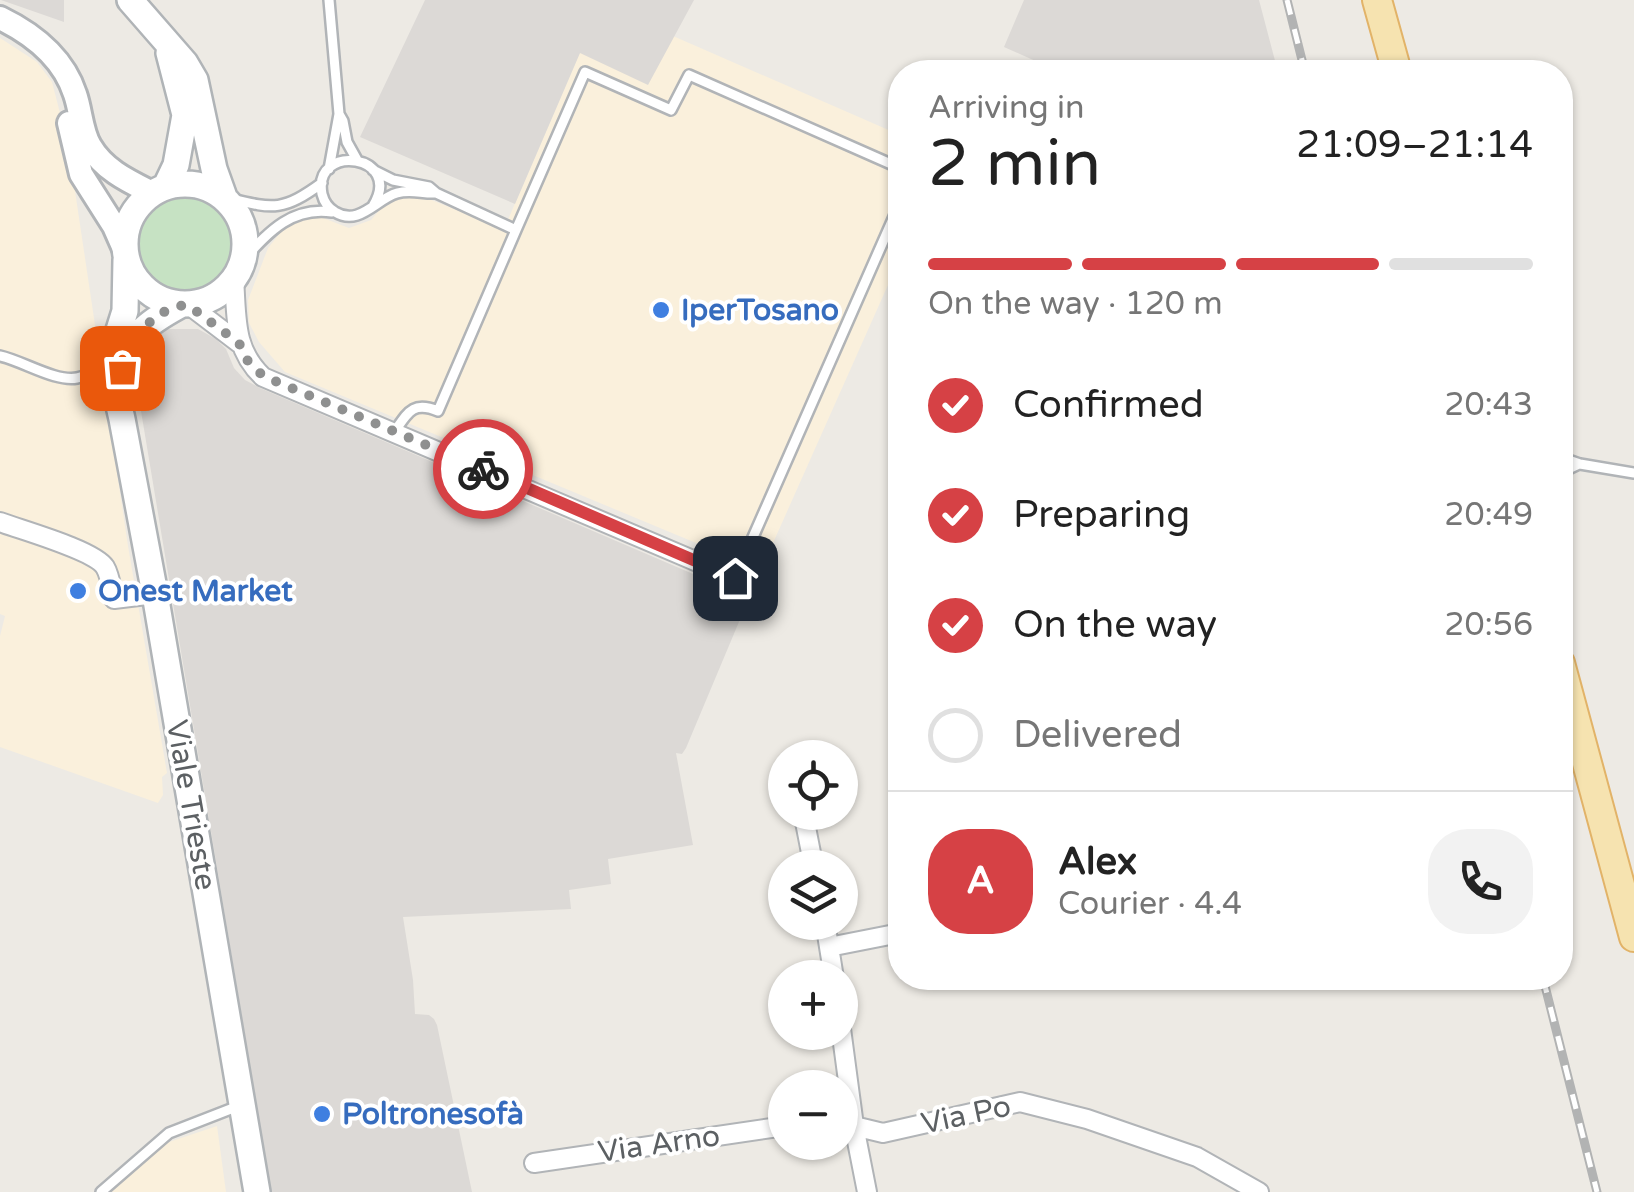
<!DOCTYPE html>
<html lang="en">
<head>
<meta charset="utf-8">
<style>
	body { margin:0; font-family:"Varela Round",sans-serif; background:#f2f2f2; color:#222; height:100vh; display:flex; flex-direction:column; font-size:38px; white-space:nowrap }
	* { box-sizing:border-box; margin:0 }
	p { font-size:32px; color:#767676 }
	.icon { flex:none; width:55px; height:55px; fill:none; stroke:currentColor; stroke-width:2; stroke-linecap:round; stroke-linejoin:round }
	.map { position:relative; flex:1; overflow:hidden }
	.sheet { position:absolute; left:888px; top:60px; width:685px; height:930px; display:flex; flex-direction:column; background:#fff; border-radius:40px; box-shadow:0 2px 8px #0004 }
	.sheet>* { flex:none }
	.tools { position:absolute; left:768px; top:740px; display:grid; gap:20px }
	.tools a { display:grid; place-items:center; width:90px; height:90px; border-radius:50%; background:#fff; box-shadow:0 2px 8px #0004; font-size:50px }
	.pin { position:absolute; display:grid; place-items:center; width:85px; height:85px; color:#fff; margin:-42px; border-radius:20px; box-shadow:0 5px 15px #0006 }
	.courier { position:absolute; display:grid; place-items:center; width:100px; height:100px; margin:-50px; border:8px solid #d64145; border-radius:50%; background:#fff; color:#222; box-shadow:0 2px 12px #0007 }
	.headline em { font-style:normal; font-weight:600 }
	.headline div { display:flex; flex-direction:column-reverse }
	.headline { display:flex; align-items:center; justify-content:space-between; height:170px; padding:0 40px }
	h1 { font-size:65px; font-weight:600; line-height:75px }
	.bar { display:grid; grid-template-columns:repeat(4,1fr); gap:15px 10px; align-content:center; height:120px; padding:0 40px }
	.bar i { height:12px; border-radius:8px; background:#e0e0e0 }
	.bar .current { background:#d64145 }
	.bar p { grid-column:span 4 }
	.line { display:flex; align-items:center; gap:25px; padding:0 40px; border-top:2px solid #e0e0e0 }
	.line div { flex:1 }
	.round { display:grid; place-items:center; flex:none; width:105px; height:105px; border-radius:40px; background:#f2f2f2 }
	ol { padding:0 40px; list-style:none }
	li { display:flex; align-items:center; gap:30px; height:110px }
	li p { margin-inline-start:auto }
	li .icon { padding:10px; border-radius:50%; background:#d64145; color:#fff; stroke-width:4 }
	li:last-child { color:#767676 }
	li i { width:55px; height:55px; border:5px solid #e0e0e0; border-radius:50% }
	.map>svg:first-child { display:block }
</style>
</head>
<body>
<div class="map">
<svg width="1634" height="1192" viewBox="0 0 1634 1192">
	<rect width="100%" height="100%" fill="#edeae4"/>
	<!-- commercial -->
	<path fill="#faf0dc" d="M673,36L900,135V258L761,570L285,372L259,342L249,323L248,300L268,248L281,232L302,218L318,216L349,228L371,220L383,206L400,197H424L504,229L580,52Z
		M0,38L37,62L52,82L68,144L128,546L167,773L162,777L163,795L158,803L0,747V636L5,616L0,614Z
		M217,1126L226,1192H111L166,1143Z"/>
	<!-- industrial -->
	<path fill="#dcd9d6" d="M1,0H64V22Z
		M425,0H694L648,85L580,53L515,204L360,137Z
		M1024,0H1259L1278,72H1060L1004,47Z
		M165,329H198L216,339L226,349L234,368L245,380L260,388L749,598L686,748L682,754L676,753L693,845L608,859L611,884L569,890L571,909L403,917L413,980L415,1014L429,1015L434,1019L437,1025L472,1192H271L133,363L149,337Z"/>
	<!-- green -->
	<path fill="#c6e2c3" d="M138 244a47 47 0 1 1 94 0a47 47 0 1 1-94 0Z"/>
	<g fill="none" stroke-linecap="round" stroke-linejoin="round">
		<defs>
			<path id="service" d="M329,0L339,114L343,121L347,142L357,160
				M329,169L339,114
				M373,170L393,180L429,187L436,193L516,230L438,411C413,401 408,412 395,431
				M227,198C274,209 282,212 322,183
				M373,206C405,154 312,142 322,194C324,202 328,208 335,212C359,227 376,199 397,193C411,189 423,194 436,193
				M516,230L585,72L671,110L689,75L900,168
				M243,260C268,233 291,206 332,212
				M0,356C23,361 55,382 77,378C88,376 97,369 106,363
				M1560,457L1580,464L1634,473
				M1560,473L1577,465
				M735,578L900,203
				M101,1192L169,1133L241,1105"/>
			<path id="minor" d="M234,279C237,317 233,349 263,377L735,578
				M189,305L239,343
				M0,522C21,530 94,550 105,567C110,575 112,590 114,599L155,594
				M803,812L814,868
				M825,922L834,978
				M829,947L900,933
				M840,1021L854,1126L883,1133L1020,1102L1087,1119L1197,1157L1259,1192
				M840,1124L854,1126L867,1192
				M534,1163L785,1126"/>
			<path id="tertiary" d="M0,18C33,34 63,57 75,94C81,111 81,131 90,146C104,170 128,181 152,193
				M69,123L81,174L114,226L125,251"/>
			<path id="secondary" d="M130,0L185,63L195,80L214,169L224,197
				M125 244a60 60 0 1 1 120 0a60 60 0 1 1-120 0Z
				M166,186L176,165L185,115L169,53
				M126,260L125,311L109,362L122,419L155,594L257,1192
				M124,365C132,332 154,319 182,304"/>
			<path id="primary" d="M1377,0L1397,72
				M1560,663L1634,937"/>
		</defs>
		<!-- service casing -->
		<use href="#service" stroke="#b1b4b7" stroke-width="14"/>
		<!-- minor casing -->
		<use href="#minor" stroke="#b1b4b7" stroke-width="22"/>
		<!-- tertiary casing -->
		<use href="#tertiary" stroke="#b1b4b7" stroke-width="28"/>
		<!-- secondary casing -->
		<use href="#secondary" stroke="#b0b4b7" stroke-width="30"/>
		<!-- primary casing -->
		<use href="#primary" stroke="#e2b368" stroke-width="32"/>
		<!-- service -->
		<use href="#service" stroke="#fff" stroke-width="9"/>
		<!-- minor -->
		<use href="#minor" stroke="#fff" stroke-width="18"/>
		<!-- tertiary -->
		<use href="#tertiary" stroke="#fff" stroke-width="22"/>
		<!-- secondary -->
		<use href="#secondary" stroke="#fff" stroke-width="25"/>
		<!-- primary -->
		<use href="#primary" stroke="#f6e3b0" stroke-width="28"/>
		<defs>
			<path id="rail" d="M1287,0L1305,72
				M1543,978L1597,1192"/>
		</defs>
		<!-- rail casing -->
		<use href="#rail" stroke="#b2b3b3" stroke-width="9"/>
		<!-- rail -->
		<use href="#rail" stroke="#fff" stroke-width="5" stroke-dasharray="15" stroke-linecap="butt"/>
	</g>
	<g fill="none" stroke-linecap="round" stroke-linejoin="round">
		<!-- done -->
		<path stroke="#8f9090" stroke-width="10" stroke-dasharray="0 18" d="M122,368C131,338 155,307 188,305L239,343L247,360L263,376L483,469"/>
		<!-- route -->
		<path stroke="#d64145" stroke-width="12" d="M483,469L735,578"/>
	</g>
	<!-- markers -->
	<g fill="#3f7fe0" stroke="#fff" stroke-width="4">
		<circle cx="661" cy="310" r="10"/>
		<circle cx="78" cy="591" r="10"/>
		<circle cx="322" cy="1114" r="10"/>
	</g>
	<g text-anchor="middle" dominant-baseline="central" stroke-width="8" stroke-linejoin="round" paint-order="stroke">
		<!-- shop labels -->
		<g font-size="30" font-weight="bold" fill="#366cbe" stroke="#fff" text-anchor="start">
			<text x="681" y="310">IperTosano</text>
			<text x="98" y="591">Onest Market</text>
			<text x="342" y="1114">Poltronesofà</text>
		</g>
		<!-- street labels -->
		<g font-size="30" fill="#5c6063" stroke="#fff">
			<text transform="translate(191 805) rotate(80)">Viale Trieste</text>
			<text transform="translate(966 1115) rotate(-12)">Via Po</text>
			<text transform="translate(659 1144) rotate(-8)">Via Arno</text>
		</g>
	</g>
</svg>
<div class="tools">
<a><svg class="icon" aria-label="locate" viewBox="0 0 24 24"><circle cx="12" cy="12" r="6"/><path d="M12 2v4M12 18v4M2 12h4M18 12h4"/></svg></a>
<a><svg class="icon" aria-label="layers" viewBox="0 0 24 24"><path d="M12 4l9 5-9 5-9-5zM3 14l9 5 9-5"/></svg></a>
<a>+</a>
<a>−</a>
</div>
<div class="pin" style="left:122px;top:368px;background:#ea580c"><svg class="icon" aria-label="bag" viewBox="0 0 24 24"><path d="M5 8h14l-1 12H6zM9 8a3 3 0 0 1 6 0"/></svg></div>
<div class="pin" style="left:735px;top:578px;background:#1f2937"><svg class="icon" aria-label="home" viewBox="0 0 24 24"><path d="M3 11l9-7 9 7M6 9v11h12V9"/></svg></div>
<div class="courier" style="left:483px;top:469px"><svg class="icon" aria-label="bike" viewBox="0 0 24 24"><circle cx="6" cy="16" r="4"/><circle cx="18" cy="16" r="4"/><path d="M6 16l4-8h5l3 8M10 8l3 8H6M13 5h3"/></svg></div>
<section class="sheet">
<div class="headline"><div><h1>2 min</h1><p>Arriving in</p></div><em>21:09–21:14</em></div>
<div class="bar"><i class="current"></i><i class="current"></i><i class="current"></i><i></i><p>On the way · 120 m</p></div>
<ol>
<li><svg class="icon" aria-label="check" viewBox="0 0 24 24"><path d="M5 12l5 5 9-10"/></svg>Confirmed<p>20:43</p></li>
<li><svg class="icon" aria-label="check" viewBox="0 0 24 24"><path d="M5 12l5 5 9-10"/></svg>Preparing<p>20:49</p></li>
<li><svg class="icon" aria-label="check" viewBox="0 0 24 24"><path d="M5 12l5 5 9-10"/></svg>On the way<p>20:56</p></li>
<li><i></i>Delivered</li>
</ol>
<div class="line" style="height:180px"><b class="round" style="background:#d64145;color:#fff">A</b><div><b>Alex</b><p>Courier · 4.4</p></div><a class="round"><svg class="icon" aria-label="phone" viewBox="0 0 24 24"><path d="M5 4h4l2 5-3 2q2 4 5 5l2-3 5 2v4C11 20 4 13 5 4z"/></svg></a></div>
</section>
</div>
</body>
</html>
